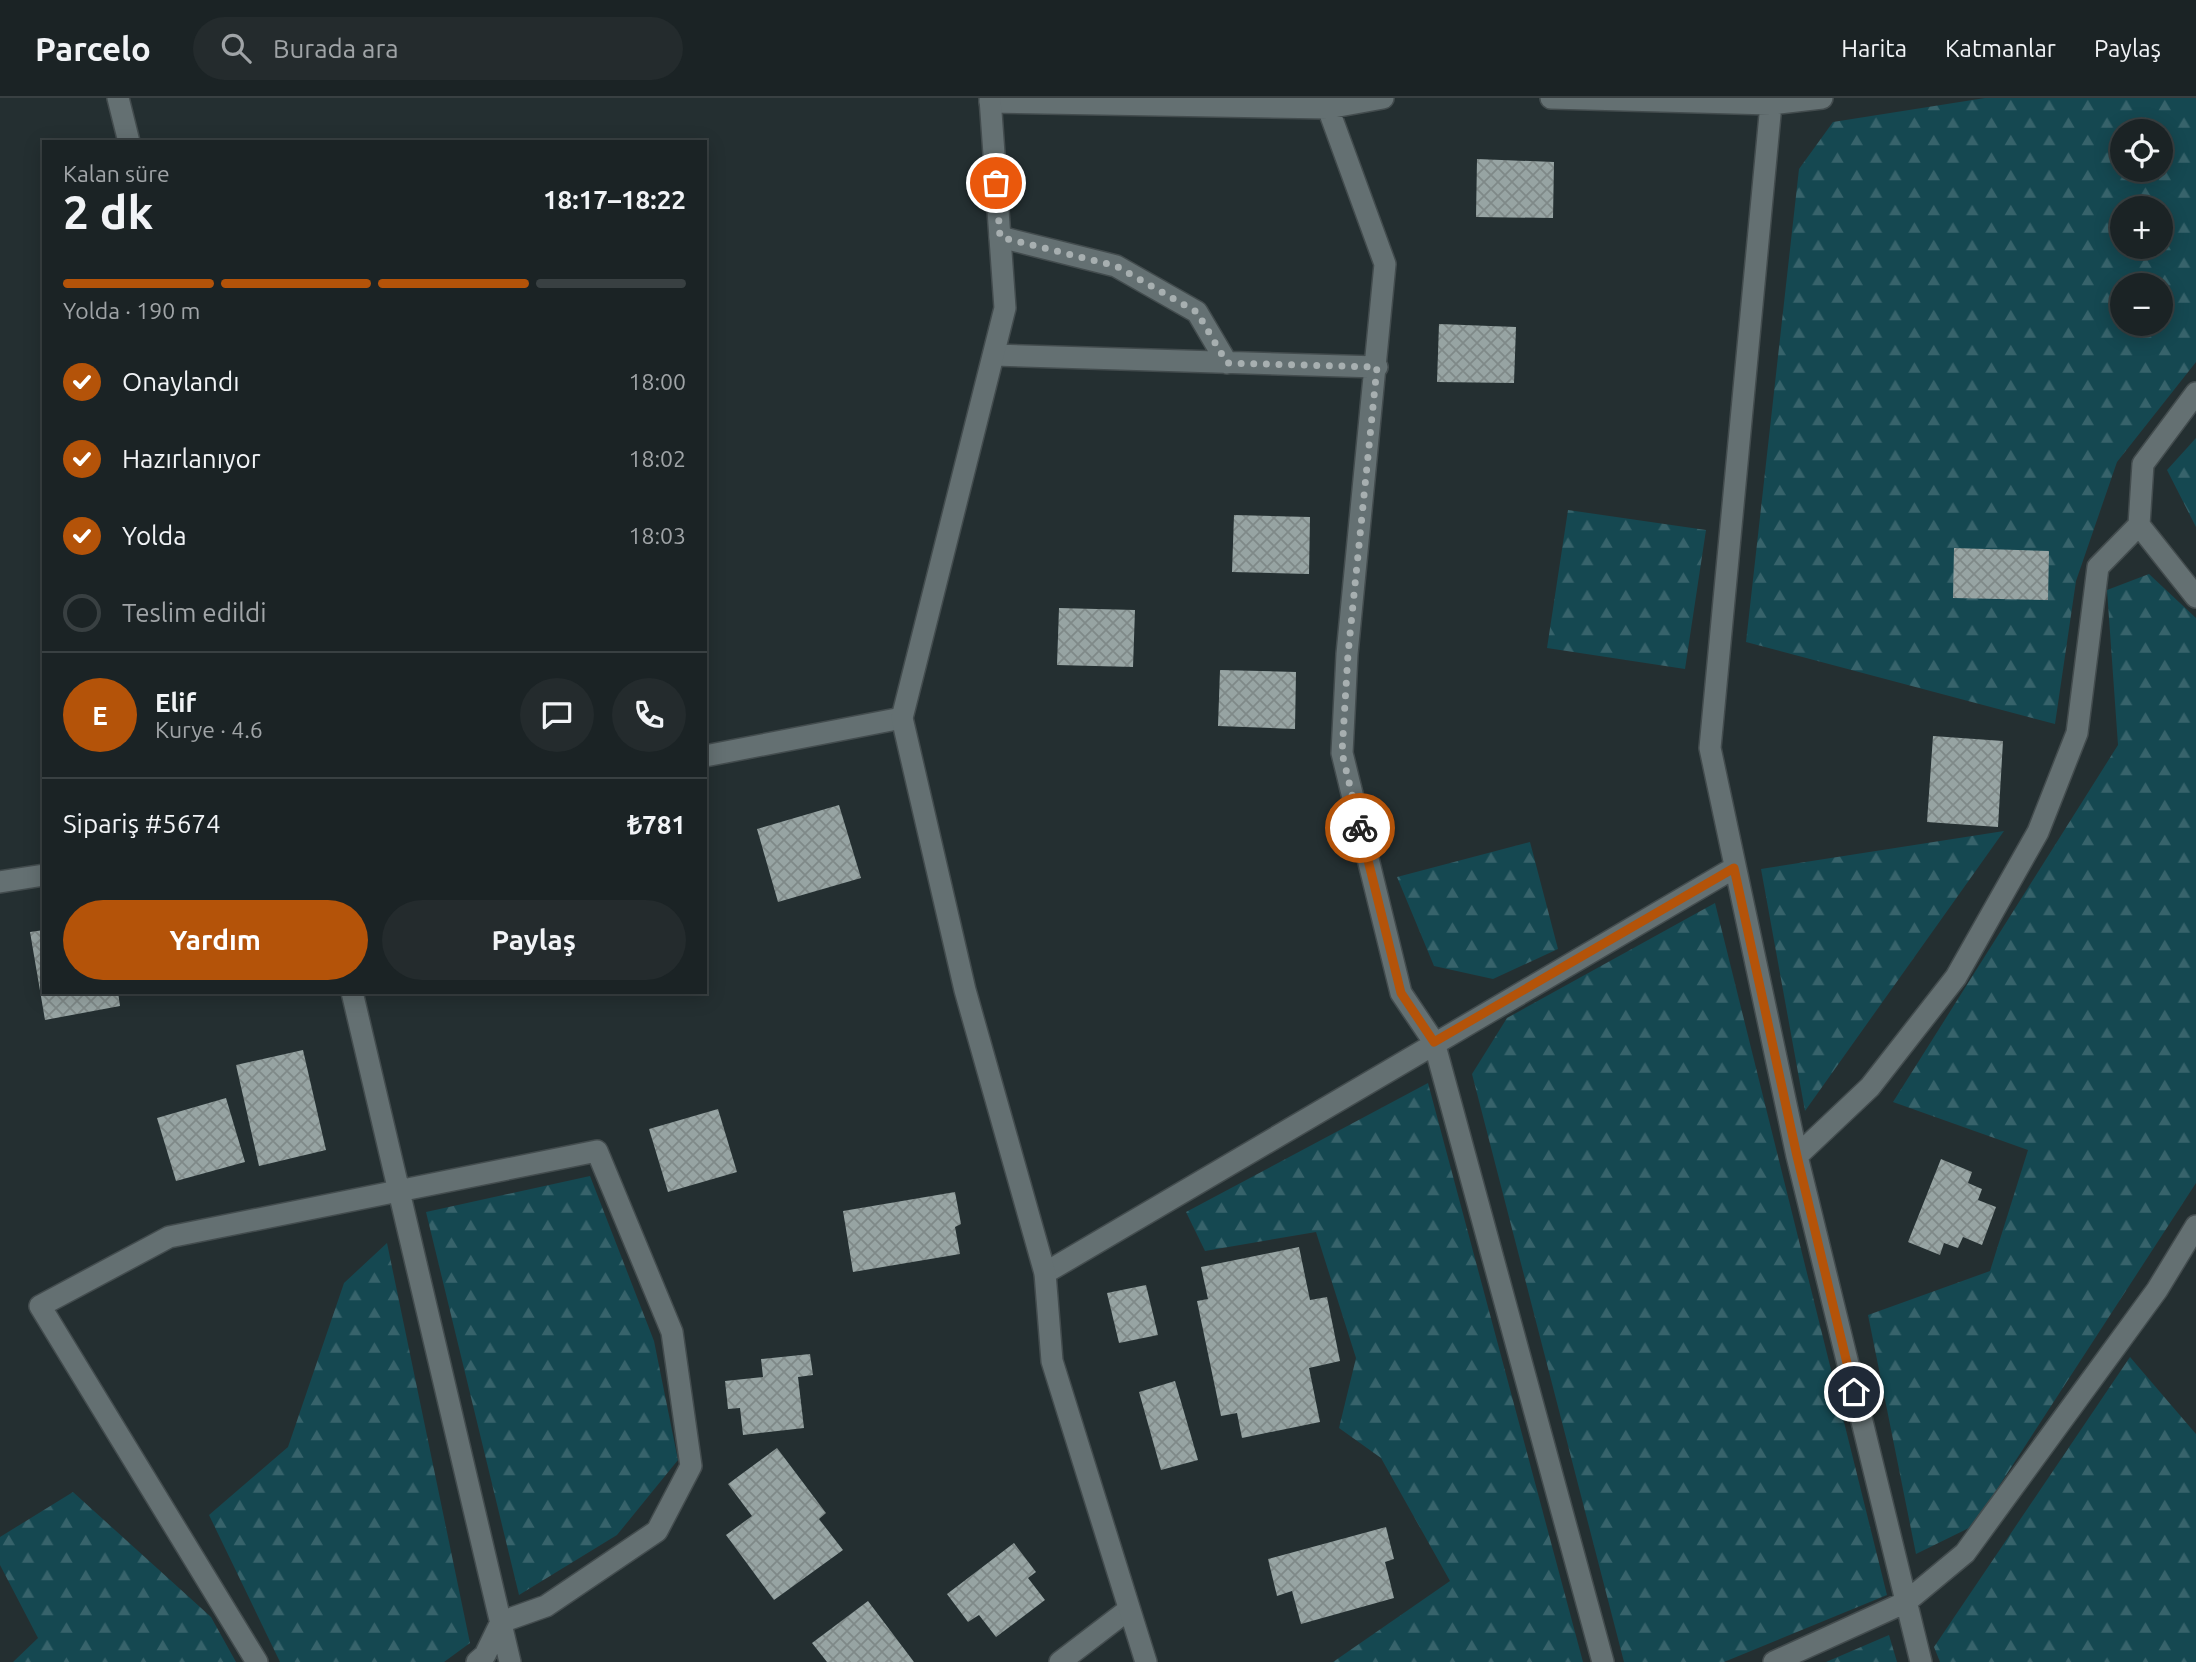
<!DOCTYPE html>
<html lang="tr">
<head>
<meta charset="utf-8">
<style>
	body { margin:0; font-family:Ubuntu,sans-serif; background:#242b2d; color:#f1f3f6; height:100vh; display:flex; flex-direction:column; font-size:26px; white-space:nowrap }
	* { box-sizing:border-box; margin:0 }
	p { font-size:23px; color:#a0a4a7 }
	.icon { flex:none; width:38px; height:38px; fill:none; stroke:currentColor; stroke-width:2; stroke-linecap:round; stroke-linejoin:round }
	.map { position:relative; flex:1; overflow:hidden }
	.drawer { position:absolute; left:42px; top:42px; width:665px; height:854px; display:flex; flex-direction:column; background:#1b2325; border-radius:0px; box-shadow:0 4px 18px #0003,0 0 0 2px #394042 }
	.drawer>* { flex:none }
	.fabs { position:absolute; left:2110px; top:21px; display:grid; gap:14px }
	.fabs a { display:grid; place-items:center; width:63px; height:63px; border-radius:50%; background:#1b2325; box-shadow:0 4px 18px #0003,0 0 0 2px #394042; font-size:35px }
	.pin { position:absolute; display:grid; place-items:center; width:60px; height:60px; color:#fff; margin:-30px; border:4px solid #fff; border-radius:50%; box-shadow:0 2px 7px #0007 }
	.courier { position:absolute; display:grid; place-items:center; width:70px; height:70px; margin:-35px; border:5px solid #b45309; border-radius:50%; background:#fff; color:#222; box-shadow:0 2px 9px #0007 }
	.head em { font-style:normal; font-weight:700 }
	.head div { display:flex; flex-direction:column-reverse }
	.head { display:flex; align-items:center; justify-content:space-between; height:119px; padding:0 21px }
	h1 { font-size:46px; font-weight:700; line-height:52px }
	.bar { display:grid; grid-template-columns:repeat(4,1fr); gap:10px 7px; align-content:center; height:84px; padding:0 21px }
	.bar i { height:9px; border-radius:5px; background:#394042 }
	.bar .selected { background:#b45309 }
	.bar p { grid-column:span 4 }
	.line { display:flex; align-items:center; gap:18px; padding:0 21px; border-top:2px solid #394042 }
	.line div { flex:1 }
	.round { display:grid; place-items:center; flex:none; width:74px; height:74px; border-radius:37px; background:#242b2d }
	ol { padding:0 21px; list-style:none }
	li { display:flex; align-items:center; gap:21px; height:77px }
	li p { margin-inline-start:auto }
	li .icon { padding:7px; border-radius:50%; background:#b45309; color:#fff; stroke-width:4 }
	li:last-child { color:#a0a4a7 }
	li i { width:38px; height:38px; border:4px solid #394042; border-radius:50% }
	.action { display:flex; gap:14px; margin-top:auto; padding:14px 21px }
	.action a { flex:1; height:80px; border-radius:42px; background:#b45309; color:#fff; font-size:28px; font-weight:700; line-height:80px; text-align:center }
	.action a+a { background:#242b2d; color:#f1f3f6 }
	header { display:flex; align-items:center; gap:42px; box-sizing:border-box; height:98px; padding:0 35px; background:#1b2325; border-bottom:2px solid #394042 }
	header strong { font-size:33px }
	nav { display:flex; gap:38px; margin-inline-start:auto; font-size:24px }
	.search { width:490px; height:63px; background:#242b2d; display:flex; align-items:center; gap:18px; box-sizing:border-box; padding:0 24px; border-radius:38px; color:#a0a4a7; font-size:26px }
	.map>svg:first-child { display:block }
</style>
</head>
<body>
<header>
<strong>Parcelo</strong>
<div class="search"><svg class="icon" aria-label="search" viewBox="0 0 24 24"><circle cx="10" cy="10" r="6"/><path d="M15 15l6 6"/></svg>Burada ara</div>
<nav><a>Harita</a><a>Katmanlar</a><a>Paylaş</a></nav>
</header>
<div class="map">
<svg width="2196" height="1564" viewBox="0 0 2196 1564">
	<defs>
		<pattern id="forest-firs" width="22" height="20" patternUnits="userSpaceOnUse" patternTransform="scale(1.75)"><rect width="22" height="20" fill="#154851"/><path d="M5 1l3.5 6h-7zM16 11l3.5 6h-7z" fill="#37636b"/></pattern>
		<pattern id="building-cross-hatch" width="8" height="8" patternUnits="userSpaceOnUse" patternTransform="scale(1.75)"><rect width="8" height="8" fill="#97a4a3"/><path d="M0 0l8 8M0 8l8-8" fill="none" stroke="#7f8988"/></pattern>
	</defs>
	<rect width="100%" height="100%" fill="#242f31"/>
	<!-- forest -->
	<path fill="url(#forest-firs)" fill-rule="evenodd" d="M1985,0H2196V264L2117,364L2076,483L2055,626L1746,544L1799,71L1833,24ZM2123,33H2161V72H2123ZM2123,110H2161V149H2123ZM2123,187H2161V226H2123Z
		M2196,340V429L2167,372Z
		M1568,412L1706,432L1685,571L1547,550Z
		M2149,476L2196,520V1085L1973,1428L1916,1456L1868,1217L1990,1173L2028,1052L1893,1004L2118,647L2107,492Z
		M2004,733L1805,1013L1761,771Z
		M1530,744L1558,851L1493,881L1434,868L1397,779Z
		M1715,805L1887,1497L1724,1564H1624L1472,976L1507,920Z
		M1428,985L1583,1564H1333L1450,1483L1381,1360L1339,1330L1356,1260L1316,1134L1205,1153L1186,1114Z
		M590,1078L654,1243L678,1362L617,1437L519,1497L426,1114Z
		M387,1145L470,1545L444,1564H280L209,1417L288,1349L344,1185Z
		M2130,1259L2196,1336V1564H1940L1934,1549Z
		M73,1394L211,1519L236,1564H13L38,1540L0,1467V1439Z
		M1889,1537L1897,1564H1826Z"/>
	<!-- building -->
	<path fill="url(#building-cross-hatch)" d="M1477,61L1554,64L1553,120L1476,119Z
		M1439,226L1516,229L1514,285L1437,284Z
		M1234,417L1310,419L1309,476L1232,474Z
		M1954,450L2049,453L2048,502L1953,500Z
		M1059,510L1135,512L1133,569L1057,567Z
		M1220,572L1296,574L1295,631L1218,628Z
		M1933,638L2003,643L1998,729L1927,724Z
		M839,707L861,780L778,804L757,731Z
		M44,832V894H118L120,908L45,922L30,834Z
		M303,952L326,1052L259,1068L236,967Z
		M226,1000L245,1064L176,1083L157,1020Z
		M718,1011L737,1074L668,1094L649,1031Z
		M1941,1061L1972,1074L1968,1085L1982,1091L1978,1102L1996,1109L1982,1147L1963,1139L1958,1150L1944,1145L1940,1157L1908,1144Z
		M955,1094L961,1126L955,1129L960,1156L853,1174L843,1113Z
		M1299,1149L1310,1202L1327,1199L1340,1263L1309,1270L1320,1324L1242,1340L1237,1315L1221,1318L1197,1203L1208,1201L1201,1169Z
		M1146,1187L1158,1237L1119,1245L1107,1195Z
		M810,1256L813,1277L798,1279L804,1330L743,1337L740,1310L728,1311L725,1283L763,1279L761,1261Z
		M1175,1283L1198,1362L1161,1372L1139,1294Z
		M777,1350L826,1415L819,1421L843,1452L774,1502L726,1437L752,1418L728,1386Z
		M1386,1429L1394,1461L1385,1464L1394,1500L1301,1526L1292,1493L1277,1498L1268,1461Z
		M1014,1445L1036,1474L1028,1480L1045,1502L996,1539L979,1517L968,1524L947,1496Z
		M868,1503L914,1564H827L812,1545Z"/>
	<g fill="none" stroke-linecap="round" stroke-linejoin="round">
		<defs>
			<path id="street" d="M118,0L129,44
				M1551,0L1771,6
				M1822,0L1771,6L1710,650L1797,1058L1921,1564
				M990,4L1328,10L1383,0
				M1328,10L1385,166L1347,556L1342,655L1401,895L1434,944L1603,1564
				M1000,139L1116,168L1197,214L1227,265
				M994,257L1377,269
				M2196,295L2143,366L2139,427L2196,499
				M705,658L902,620
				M0,784L44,777
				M352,894L510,1564
				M1797,1058L1870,989L1956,879L2038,734L2077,635L2098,469L2139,427
				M1045,1175L1734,770
				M257,1564L40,1208L169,1139L597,1053L672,1234L691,1368L657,1433L546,1508L501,1524L485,1557L477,1564
				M1060,1564L1128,1512
				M1774,1564L1906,1504L1965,1455L2157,1192L2196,1128"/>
			<path id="secondary" d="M990,0L1005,210L902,620L965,892L1045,1175L1052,1263L1146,1564"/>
		</defs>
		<!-- street casing -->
		<use href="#street" stroke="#434c4e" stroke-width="24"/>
		<!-- secondary casing -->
		<use href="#secondary" stroke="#434c4e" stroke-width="24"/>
		<!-- street -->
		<use href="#street" stroke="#647072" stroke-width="21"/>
		<!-- secondary -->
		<use href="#secondary" stroke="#647072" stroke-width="21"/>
	</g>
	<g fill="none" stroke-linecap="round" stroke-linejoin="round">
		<!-- done -->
		<path stroke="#a7afb0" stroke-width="7" stroke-dasharray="0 12.6" d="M996,85L1000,139L1116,168L1197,214L1227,265L1377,269L1348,556L1342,655L1360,730"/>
		<!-- route -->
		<path stroke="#b45309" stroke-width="9" d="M1360,730L1401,895L1434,944L1734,770L1797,1058L1854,1294"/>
	</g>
</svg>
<div class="fabs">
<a><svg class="icon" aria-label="locate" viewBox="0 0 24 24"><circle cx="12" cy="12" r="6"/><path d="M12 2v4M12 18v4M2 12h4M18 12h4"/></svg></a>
<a>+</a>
<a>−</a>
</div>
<div class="pin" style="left:996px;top:85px;background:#ea580c"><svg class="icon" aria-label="bag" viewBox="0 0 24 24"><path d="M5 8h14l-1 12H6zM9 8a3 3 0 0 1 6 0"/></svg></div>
<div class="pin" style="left:1854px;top:1294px;background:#1f2937"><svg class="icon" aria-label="home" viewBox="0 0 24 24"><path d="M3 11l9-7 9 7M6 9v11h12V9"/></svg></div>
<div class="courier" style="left:1360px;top:730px"><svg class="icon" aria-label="bike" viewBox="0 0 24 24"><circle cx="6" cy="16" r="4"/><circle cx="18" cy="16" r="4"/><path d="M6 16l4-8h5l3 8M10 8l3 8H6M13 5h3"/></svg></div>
<section class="drawer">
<div class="head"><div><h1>2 dk</h1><p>Kalan süre</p></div><em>18:17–18:22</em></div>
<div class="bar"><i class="selected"></i><i class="selected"></i><i class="selected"></i><i></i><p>Yolda · 190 m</p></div>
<ol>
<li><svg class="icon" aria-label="check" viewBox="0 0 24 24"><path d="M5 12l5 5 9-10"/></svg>Onaylandı<p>18:00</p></li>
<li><svg class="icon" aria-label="check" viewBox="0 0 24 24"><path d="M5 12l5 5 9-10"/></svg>Hazırlanıyor<p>18:02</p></li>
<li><svg class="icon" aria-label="check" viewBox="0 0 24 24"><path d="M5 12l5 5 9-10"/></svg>Yolda<p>18:03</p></li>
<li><i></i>Teslim edildi</li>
</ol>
<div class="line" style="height:126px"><b class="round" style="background:#b45309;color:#fff">E</b><div><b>Elif</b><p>Kurye · 4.6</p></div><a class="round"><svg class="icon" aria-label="chat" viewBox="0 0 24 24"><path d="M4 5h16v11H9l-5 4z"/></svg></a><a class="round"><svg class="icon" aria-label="phone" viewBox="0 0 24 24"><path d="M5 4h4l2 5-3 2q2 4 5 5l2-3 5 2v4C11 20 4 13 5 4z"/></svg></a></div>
<div class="line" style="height:91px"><div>Sipariş #5674</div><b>₺781</b></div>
<div class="action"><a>Yardım</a><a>Paylaş</a></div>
</section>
</div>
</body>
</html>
